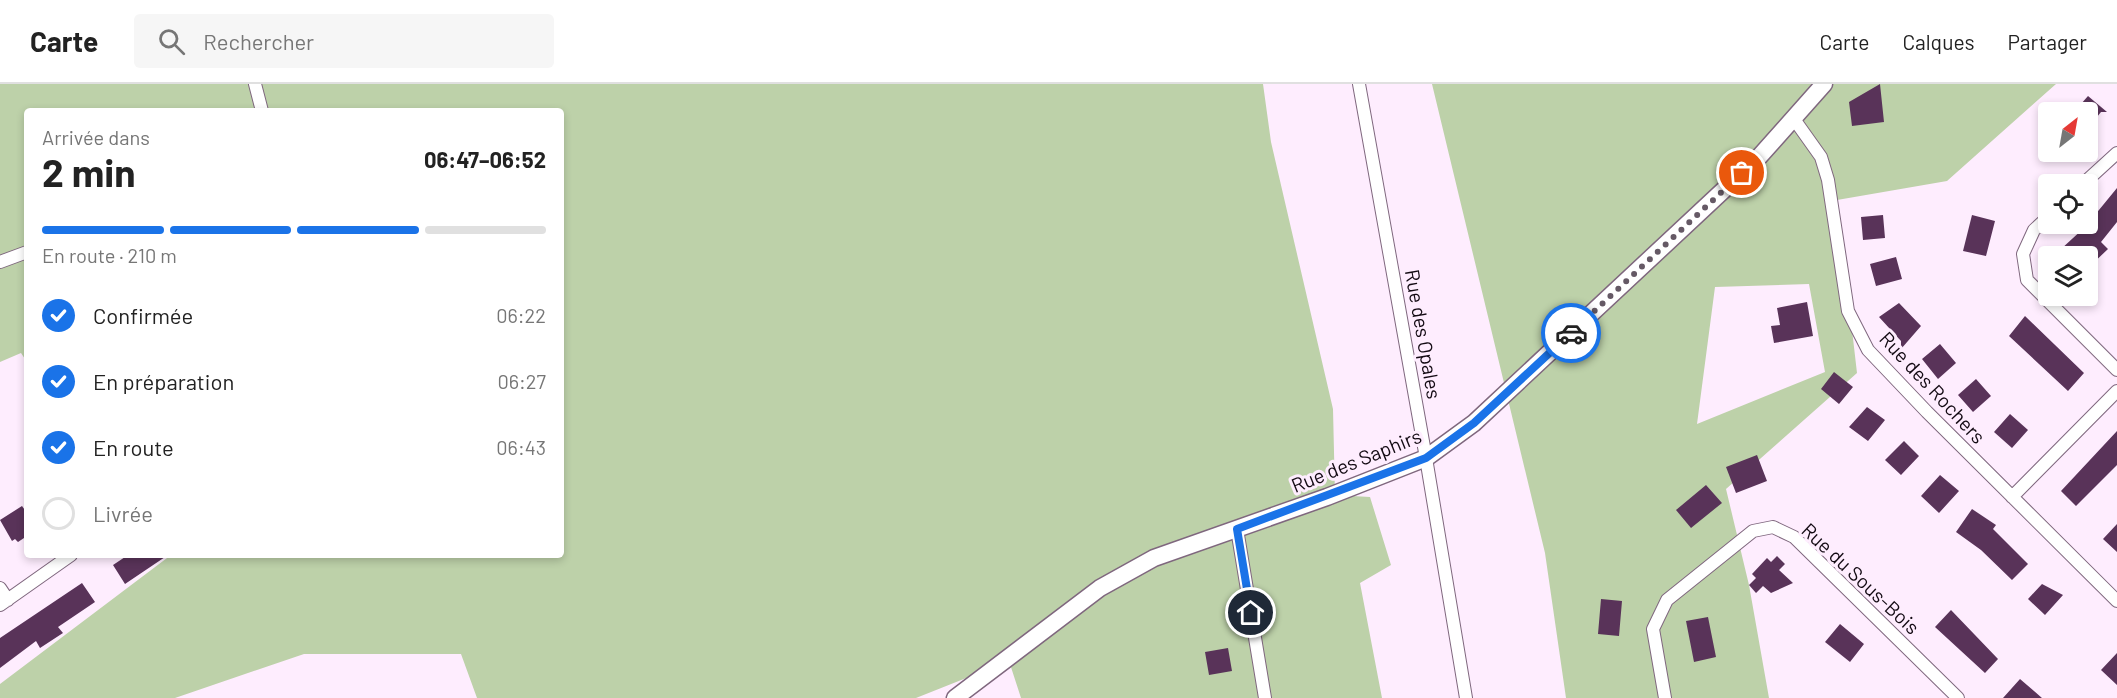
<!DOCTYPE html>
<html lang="fr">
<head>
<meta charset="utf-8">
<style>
	body { margin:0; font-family:Barlow,sans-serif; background:#f6f6f6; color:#222; height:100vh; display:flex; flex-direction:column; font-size:22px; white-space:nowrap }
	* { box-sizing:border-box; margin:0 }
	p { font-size:20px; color:#767676 }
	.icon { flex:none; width:33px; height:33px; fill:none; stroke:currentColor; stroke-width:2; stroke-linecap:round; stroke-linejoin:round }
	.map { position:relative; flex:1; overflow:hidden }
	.sheet { position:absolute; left:24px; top:24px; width:540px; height:450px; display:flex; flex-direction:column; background:#fff; border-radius:6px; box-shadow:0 3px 9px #0003 }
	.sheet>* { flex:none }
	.needle { width:39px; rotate:31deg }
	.tools { position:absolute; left:2038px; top:18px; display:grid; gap:12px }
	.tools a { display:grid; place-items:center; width:60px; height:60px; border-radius:6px; background:#fff; box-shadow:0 3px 9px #0003; font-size:30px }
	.pin { position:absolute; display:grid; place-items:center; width:51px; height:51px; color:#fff; margin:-26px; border:3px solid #fff; border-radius:50%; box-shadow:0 2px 6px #0007 }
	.courier { position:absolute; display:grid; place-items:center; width:60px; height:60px; margin:-30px; border:4px solid #1a73e8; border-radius:50%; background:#fff; color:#222; box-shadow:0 2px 8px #0007 }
	.head em { font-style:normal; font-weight:700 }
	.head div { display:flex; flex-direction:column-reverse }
	.head { display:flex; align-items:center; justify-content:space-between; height:102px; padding:0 18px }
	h1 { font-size:39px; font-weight:700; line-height:45px }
	.bar { display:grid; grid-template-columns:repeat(4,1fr); gap:9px 6px; align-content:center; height:72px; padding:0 18px }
	.bar i { height:8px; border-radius:4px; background:#e0e0e0 }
	.bar .on { background:#1a73e8 }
	.bar p { grid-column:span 4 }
	ol { padding:0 18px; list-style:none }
	li { display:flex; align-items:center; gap:18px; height:66px }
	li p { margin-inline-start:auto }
	li .icon { padding:6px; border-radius:50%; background:#1a73e8; color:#fff; stroke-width:4 }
	li:last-child { color:#767676 }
	li i { width:33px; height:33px; border:3px solid #e0e0e0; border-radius:50% }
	header { display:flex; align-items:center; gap:36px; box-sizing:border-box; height:84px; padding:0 30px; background:#fff; border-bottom:2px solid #e0e0e0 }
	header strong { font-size:28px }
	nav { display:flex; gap:33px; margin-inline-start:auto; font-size:21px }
	.search { width:420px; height:54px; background:#f6f6f6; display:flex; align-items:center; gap:15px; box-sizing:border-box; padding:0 21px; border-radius:6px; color:#767676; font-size:22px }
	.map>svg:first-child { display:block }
</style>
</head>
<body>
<header>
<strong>Carte</strong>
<div class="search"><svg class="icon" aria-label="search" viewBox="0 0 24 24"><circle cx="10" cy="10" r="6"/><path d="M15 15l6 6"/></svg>Rechercher</div>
<nav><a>Carte</a><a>Calques</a><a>Partager</a></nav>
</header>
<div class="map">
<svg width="2117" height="614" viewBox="0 0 2117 614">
	<rect width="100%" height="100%" fill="#feedfe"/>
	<!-- green -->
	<path fill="#bdd1a9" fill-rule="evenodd" d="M0,0H1263L1271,58L1333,325L1335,411L1370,413L1391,481L1360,499L1382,614H1021L1009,577L916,614H477L461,570H304L175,614H0V600L171,471H561V27H27V278L21,269L0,278Z
		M1432,0H2056L1947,97L1837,116L1857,289L1726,405L1749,501L1769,614H1566L1545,469ZM1809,200L1825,288L1697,340L1715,203Z"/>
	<!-- building -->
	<path fill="#593359" d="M1880,0L1884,38L1852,42L1849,18Z
		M2088,12L2107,28H2101L2088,44V28H2074Z
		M2117,104V138L2101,158L2108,165L2088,184V172H2066L2060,166L2085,143Z
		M1883,131L1885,154L1863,156L1861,133Z
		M1972,131L1995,137L1986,172L1963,167Z
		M1896,173L1902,195L1876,202L1870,180Z
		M1807,218L1813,252L1774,259L1771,242L1780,241L1777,224Z
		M1899,219L1921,242L1901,265V257L1879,233Z
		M2025,232L2084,289L2068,307L2009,252Z
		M1940,260L1956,279L1938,295L1922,275Z
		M1834,288L1853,303L1839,320L1821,305Z
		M1976,295L1991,312L1973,328L1958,311Z
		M1867,323L1885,336L1868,357L1849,343Z
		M2010,330L2028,346L2012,364L1994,348Z
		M2117,347V381L2076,422L2061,407Z
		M1904,357L1919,372L1901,391L1885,376Z
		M1757,371L1767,397L1736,409L1726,383Z
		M1940,391L1959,407L1939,429L1921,412Z
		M1706,401L1722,419L1691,444L1676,426Z
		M22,422L27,429V452L18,458L15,455L12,457L0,436Z
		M1972,425L1996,441L1993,445L2028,480L2012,496L1981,466L1956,448Z
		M2117,440V468L2103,455Z
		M128,471H168L125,500L113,481Z
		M1777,472L1785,480L1779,486L1793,499L1771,509L1763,502L1756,509L1749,501L1756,494L1752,490L1767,474L1771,478Z
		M82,499L95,518L58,543L63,549L40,564L36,557L0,584V554Z
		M2042,500L2063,511L2045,531L2028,515Z
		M1601,515L1622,517L1619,552L1598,550Z
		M1951,526L1998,575L1985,589L1935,543Z
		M1708,533L1716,573L1694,578L1686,537Z
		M1840,540L1864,560L1850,578L1825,558Z
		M1228,564L1232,587L1209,591L1205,568Z
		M2117,569V601L2101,586Z
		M2020,595L2042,614H2003Z"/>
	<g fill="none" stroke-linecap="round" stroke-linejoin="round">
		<defs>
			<path id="street" d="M255,0L262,27
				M1359,0L1426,374L1466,614
				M1794,35L1821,73L1828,96L1848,227L1868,266L1927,328L2117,517
				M2083,100L2117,69
				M2049,132L2034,146L2023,170L2027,196L2117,286
				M0,178L27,168
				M2012,413L2117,307
				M1237,445L1265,614
				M0,504L8,516
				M0,521L71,471
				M1665,614L1653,545L1667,516L1753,447L1773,443L1794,453L1958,614"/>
			<path id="secondary" d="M955,614L1100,504L1154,474L1327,413L1426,374L1474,339L1759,73L1824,0"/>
		</defs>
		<!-- street casing -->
		<use href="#street" stroke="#7f677e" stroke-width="14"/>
		<!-- secondary casing -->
		<use href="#secondary" stroke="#7f677e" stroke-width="19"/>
		<!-- street -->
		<use href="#street" stroke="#fff" stroke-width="12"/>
		<!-- secondary -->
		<use href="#secondary" stroke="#fff" stroke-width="16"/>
	</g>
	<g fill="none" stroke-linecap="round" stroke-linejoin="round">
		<!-- done -->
		<path stroke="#655965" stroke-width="6" stroke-dasharray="0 10.8" d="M1571,249L1742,89"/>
		<!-- route -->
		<path stroke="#1a73e8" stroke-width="8" d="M1251,529L1237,445L1426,374L1474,339L1571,249"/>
	</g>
	<g text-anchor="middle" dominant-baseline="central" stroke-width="6" stroke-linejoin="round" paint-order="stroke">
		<!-- street labels -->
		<g font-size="20" fill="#130a13" stroke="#feedfe">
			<text transform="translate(1424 250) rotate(80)">Rue des Opales</text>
			<text transform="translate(1933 303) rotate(47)">Rue des Rochers</text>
			<text transform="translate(1356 376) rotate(-22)">Rue des Saphirs</text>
			<text transform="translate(1861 494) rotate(43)">Rue du Sous-Bois</text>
		</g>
	</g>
</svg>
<div class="tools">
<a><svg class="needle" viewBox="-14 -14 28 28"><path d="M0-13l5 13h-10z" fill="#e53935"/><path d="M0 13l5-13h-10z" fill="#767676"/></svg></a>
<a><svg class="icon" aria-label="locate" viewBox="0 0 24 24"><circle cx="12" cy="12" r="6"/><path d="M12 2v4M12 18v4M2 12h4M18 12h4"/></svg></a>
<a><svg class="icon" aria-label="layers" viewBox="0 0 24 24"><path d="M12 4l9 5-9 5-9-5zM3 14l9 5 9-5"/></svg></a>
</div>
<div class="pin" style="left:1742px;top:89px;background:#ea580c"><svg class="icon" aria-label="bag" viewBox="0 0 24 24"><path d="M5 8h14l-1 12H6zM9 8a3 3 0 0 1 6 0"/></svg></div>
<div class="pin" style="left:1251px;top:529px;background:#1f2937"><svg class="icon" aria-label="home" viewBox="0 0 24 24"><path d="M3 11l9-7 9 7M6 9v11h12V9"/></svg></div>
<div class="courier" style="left:1571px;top:249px"><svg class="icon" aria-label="car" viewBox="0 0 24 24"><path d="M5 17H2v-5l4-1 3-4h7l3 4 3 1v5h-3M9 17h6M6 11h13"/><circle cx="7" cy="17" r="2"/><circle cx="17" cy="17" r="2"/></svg></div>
<section class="sheet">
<div class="head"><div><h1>2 min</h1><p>Arrivée dans</p></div><em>06:47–06:52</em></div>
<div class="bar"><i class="on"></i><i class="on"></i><i class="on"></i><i></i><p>En route · 210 m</p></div>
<ol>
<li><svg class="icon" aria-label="check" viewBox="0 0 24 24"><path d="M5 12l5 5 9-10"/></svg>Confirmée<p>06:22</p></li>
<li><svg class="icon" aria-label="check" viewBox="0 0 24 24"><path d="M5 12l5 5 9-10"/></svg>En préparation<p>06:27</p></li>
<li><svg class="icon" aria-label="check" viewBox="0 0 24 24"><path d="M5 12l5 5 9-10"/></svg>En route<p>06:43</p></li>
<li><i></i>Livrée</li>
</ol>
</section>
</div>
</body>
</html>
